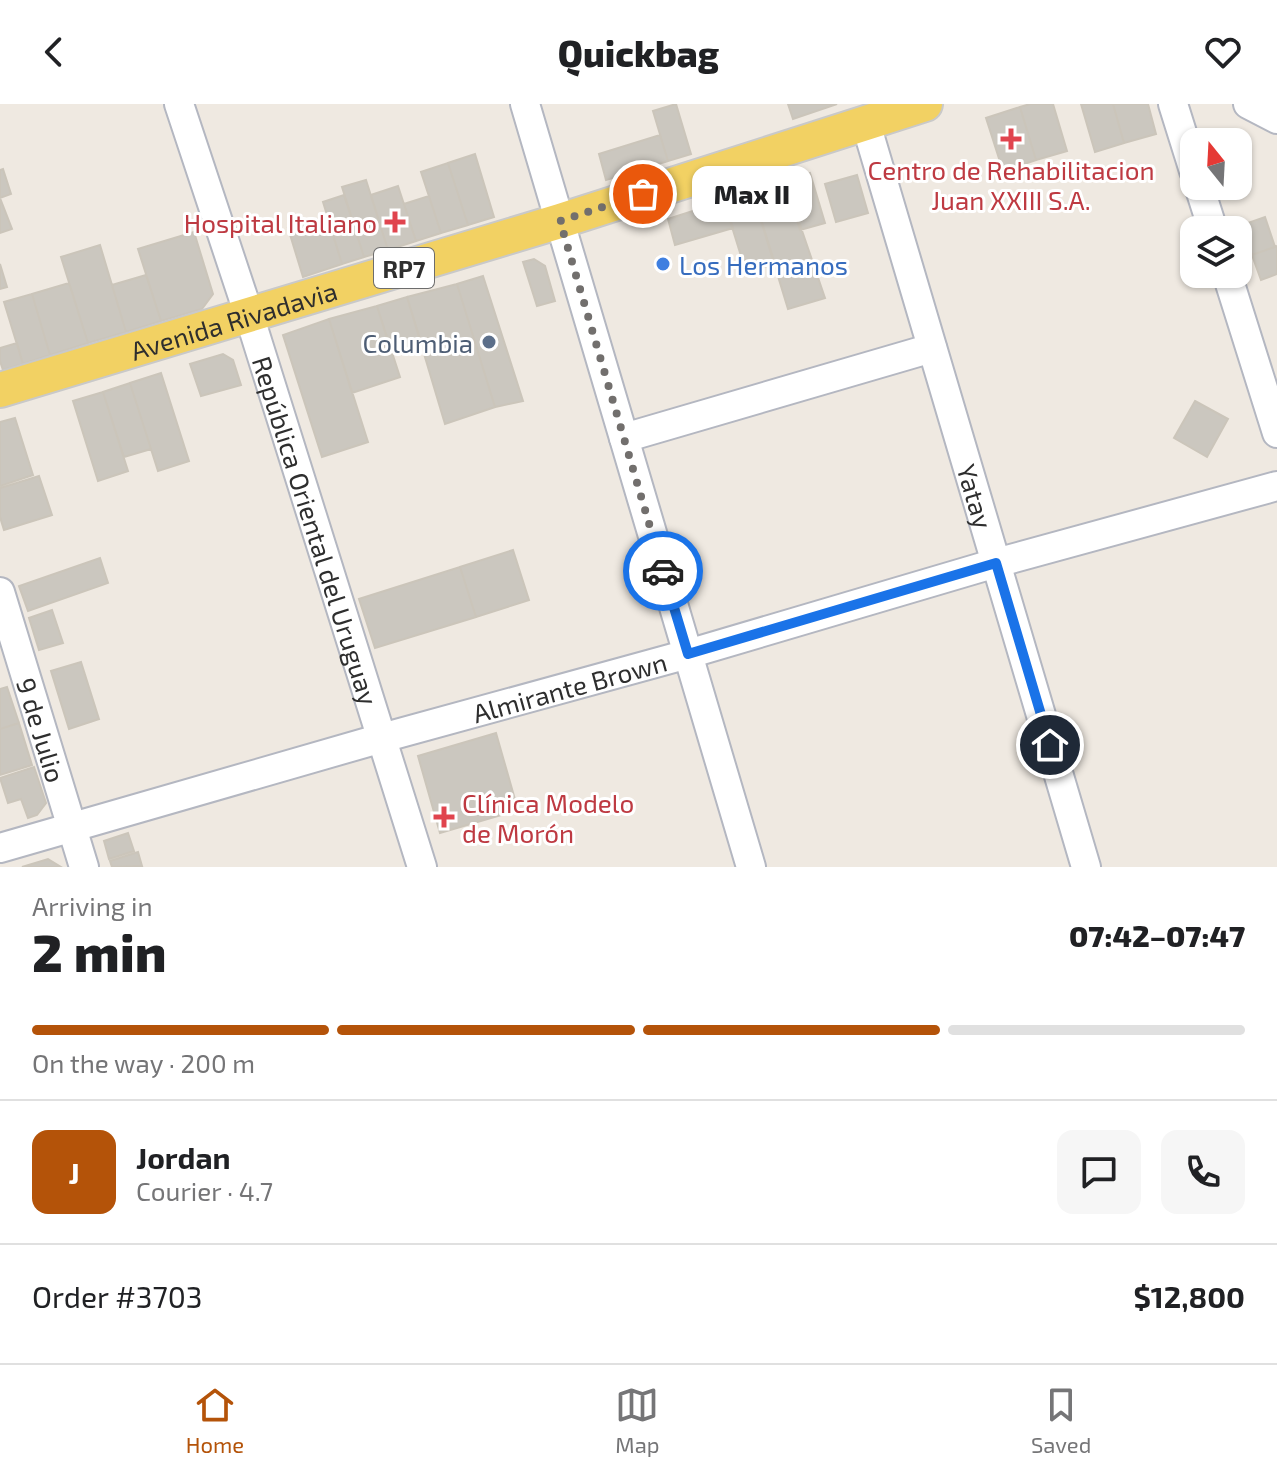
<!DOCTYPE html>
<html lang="en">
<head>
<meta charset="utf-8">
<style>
	body { margin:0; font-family:"Exo 2",sans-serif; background:#f6f6f6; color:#202124; height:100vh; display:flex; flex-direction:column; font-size:30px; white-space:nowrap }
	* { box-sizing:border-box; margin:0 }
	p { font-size:26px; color:#757577 }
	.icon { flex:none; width:44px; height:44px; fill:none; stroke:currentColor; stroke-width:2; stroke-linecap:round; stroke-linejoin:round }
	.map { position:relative; height:763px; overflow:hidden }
	.drawer { display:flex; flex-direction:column; background:#fff; flex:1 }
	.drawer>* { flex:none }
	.needle { width:52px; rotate:342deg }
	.tools { position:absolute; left:1180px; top:24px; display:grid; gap:16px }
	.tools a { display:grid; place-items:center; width:72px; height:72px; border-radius:16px; background:#fff; box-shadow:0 2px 6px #0004; font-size:40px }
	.pin { position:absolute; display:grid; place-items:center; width:68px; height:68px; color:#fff; margin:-34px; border:4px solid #fff; border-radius:50%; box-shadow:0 2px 8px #0007 }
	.courier { position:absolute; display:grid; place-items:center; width:80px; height:80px; margin:-40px; border:6px solid #1a73e8; border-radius:50%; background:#fff; color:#222; box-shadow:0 2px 10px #0007 }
	.bubble { position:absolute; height:56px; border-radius:16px; background:#fff; box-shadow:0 2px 6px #0004; font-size:26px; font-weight:800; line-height:56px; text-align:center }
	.headline em { font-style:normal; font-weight:800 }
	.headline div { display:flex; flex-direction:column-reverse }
	.headline { display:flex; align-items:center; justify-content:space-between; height:136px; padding:0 32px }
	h1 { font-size:52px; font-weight:800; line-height:60px }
	.bar { display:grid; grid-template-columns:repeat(4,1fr); gap:12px 8px; align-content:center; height:96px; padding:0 32px }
	.bar i { height:10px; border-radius:6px; background:#e0e0e0 }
	.bar .on { background:#b45309 }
	.bar p { grid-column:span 4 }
	.line { display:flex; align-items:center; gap:20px; padding:0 32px; border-top:2px solid #e0e0e0 }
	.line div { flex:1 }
	.round { display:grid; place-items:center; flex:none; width:84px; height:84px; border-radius:16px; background:#f6f6f6 }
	header { display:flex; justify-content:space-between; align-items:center; height:104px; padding:0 32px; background:#fff; font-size:36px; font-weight:800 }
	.menu { display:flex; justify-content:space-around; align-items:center; height:112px; border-top:2px solid #e0e0e0; background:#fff; font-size:22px; color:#757577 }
	.menu a { display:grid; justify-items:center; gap:4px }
	.menu .on { color:#b45309 }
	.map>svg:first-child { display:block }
</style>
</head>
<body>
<header><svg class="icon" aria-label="back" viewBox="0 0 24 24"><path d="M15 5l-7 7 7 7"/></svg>Quickbag<svg class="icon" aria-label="heart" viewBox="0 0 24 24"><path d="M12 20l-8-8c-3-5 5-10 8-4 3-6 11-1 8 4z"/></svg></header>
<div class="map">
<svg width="1277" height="763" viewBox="0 0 1277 763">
	<rect width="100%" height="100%" fill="#efe9e1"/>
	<!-- building -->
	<path fill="#cbc7bf" stroke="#cbc5ba" stroke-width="2" d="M676,0L691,50L668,57L653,7Z
		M788,0H837L793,15Z
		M1030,0H1053L1067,47L1036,56L1020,3Z
		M1081,0H1113L1124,39L1095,48Z
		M1113,0H1148L1156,30L1124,39Z
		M1020,3L1036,56L1003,67L986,14Z
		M660,31L668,57L606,76L599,50Z
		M475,50L494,113L468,121L448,59Z
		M448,59L468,121L441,129L421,68Z
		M3,65L11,90L0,94V66Z
		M810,69L825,119L800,126L785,77Z
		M857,71L868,109L836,118L825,80Z
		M366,76L388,146L364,153L342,83Z
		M785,77L825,194L788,205L752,87Z
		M398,82L416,137L388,146L371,91Z
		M752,87L775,160L746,168L724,97Z
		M344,91L364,153L342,160L323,98Z
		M429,92L441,129L416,137L404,100Z
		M0,94L12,125L0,129Z
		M724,97L733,124L675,141L668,115Z
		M327,112L342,160L303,173L288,124Z
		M1265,113L1275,143L1252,151L1242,121Z
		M194,128L213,190L202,205L161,217L138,145Z
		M100,141L126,228L88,239L61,153Z
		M1277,142V170L1261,176L1252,151Z
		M534,155L545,162L555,197L537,202L523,158Z
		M0,160L7,183L0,185Z
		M146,171L161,217L126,228L112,181Z
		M483,172L523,297L495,303L457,180Z
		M69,179L88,239L50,251L32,190Z
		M457,180L495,303L445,320L407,193Z
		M32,190L50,251L23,260L4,198Z
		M407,193L421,238L391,247L377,202Z
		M377,202L400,273L352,289L329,215Z
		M329,215L368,338L322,353L283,231Z
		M17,239L23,260L3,266L0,257V244Z
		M223,250L233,256L241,281L201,292L190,260Z
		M161,269L189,357L158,367L130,279Z
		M130,279L151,345L124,353L103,288Z
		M103,288L128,367L98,377L73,297Z
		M1195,297L1228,315L1207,353L1174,334Z
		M15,314L33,371L0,382V318Z
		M39,372L52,411L4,426L0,413V384Z
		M513,446L529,496L476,513L460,463Z
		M100,454L108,479L28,507L19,482Z
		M460,463L476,513L375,544L359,495Z
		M52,506L63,539L39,546L29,514Z
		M81,558L99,615L69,625L51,567Z
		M7,583L19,619L0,625V585Z
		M19,619L32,661L0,671V625Z
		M496,629L518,706L440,729L418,652Z
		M34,663L46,699L37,711L28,714L21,695L8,699L0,674Z
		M128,729L134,747L109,755L104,737Z
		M138,748L142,762L112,763L110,757Z
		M48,755L61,763H22Z"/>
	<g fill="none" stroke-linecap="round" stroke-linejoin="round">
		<defs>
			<g id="minor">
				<path id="s1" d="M179,0L249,211L422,763"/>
				<path d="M525,0L751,763"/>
				<path d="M1173,0L1194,67"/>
				<path d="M1248,0L1277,15"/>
				<path id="s2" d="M866,20L1086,763"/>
				<path d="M1199,82L1213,126"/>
				<path d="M1227,170L1277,329"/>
				<path d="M624,334L932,244"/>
				<path id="s3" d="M0,488L84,763"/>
				<path id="s4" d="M0,744L382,634L688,550L996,459L1277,382"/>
			</g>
			<g id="major">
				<path id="s5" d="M0,286L560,117L925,0"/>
			</g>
		</defs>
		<!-- minor casing -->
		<use href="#minor" stroke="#b4b7c1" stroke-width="32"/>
		<!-- major casing -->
		<use href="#major" stroke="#c9c9c9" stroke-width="38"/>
		<!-- minor -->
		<use href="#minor" stroke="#fff" stroke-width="28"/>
		<!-- major -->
		<use href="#major" stroke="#f2d163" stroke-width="34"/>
	</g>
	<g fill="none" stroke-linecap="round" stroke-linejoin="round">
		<!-- done -->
		<path stroke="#726f6d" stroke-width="8" stroke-dasharray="0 14.4" d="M643,90L560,117L663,467"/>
		<!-- route -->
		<path stroke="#1a73e8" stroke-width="10" d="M663,467L688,550L996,459L1050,641"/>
	</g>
	<!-- markers -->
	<g fill="#e0444e" stroke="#fff" stroke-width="3">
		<path d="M1007 23h8v8h8v8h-8v8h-8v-8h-8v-8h8z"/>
		<path d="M391 106h8v8h8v8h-8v8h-8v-8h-8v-8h8z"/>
		<path d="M440 701h8v8h8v8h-8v8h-8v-8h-8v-8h8z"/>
	</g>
	<circle fill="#3f7fe0" stroke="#fff" stroke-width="3" cx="663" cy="160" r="8"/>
	<circle fill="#5c6f8a" stroke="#fff" stroke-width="3" cx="489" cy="238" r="8"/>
	<g text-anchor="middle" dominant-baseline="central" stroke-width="6" stroke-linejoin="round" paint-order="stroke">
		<!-- shield labels -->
		<rect fill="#fff" stroke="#6d6d6d" stroke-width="2" x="374" y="144" width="60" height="40" rx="6"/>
		<g font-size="24" font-weight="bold" fill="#2e2e2e">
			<text x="404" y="164">RP7</text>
		</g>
		<!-- health labels -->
		<g font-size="26" fill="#be3a42" stroke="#fff">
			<text x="1011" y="65">Centro de Rehabilitacion<tspan x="1011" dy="30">Juan XXIII S.A.</tspan></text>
			<text x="377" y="118" text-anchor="end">Hospital Italiano</text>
			<text x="462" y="698" text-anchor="start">Clínica Modelo<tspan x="462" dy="30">de Morón</tspan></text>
		</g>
		<!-- shop labels -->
		<g font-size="26" fill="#366cbe" stroke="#fff" text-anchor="start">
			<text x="679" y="160">Los Hermanos</text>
		</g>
		<!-- street labels -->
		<g font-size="26" fill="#2e2e2e" stroke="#fff">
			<text stroke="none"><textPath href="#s5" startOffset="244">Avenida Rivadavia</textPath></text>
			<text stroke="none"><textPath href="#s2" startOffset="388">Yatay</textPath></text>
			<text stroke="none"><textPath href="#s1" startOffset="448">República Oriental del Uruguay</textPath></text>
			<text stroke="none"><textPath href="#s4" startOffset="592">Almirante Brown</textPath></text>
			<text stroke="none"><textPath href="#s3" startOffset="144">9 de Julio</textPath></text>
		</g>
		<!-- service labels -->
		<g font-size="26" fill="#4e5e75" stroke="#fff" text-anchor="end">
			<text x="473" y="238">Columbia</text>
		</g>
	</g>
</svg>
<div class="tools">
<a><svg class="needle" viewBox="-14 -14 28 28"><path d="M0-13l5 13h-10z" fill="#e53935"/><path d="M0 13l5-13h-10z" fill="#757577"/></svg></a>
<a><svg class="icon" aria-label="layers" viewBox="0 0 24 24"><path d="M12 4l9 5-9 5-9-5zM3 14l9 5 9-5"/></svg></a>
</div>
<div class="pin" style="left:643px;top:90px;background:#ea580c"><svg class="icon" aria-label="bag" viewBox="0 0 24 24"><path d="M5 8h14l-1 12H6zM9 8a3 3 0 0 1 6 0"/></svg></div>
<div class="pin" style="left:1050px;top:641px;background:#1f2937"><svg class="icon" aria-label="home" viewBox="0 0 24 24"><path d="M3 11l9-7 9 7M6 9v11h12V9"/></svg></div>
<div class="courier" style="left:663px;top:467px"><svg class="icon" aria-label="car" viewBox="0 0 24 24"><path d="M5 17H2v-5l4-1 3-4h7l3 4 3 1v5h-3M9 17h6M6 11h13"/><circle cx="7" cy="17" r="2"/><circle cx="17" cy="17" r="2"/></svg></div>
<div class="bubble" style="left:692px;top:62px;width:120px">Max II</div>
</div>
<section class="drawer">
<div class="headline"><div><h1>2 min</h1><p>Arriving in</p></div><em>07:42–07:47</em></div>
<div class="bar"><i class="on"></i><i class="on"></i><i class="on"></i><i></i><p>On the way · 200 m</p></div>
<div class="line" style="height:144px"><b class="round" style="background:#b45309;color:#fff">J</b><div><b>Jordan</b><p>Courier · 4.7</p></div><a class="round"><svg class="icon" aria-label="chat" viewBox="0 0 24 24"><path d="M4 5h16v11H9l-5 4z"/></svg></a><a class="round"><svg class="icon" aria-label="phone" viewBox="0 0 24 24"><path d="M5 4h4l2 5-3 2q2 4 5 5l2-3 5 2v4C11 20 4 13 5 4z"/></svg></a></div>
<div class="line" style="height:104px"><div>Order #3703</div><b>$12,800</b></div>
</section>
<nav class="menu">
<a class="on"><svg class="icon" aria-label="home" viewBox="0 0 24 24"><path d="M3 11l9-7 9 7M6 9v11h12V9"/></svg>Home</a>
<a><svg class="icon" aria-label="map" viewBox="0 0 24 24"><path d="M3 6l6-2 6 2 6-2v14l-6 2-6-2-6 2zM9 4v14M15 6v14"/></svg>Map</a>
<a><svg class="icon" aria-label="saved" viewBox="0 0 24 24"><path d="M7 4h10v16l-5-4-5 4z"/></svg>Saved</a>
</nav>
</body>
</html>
